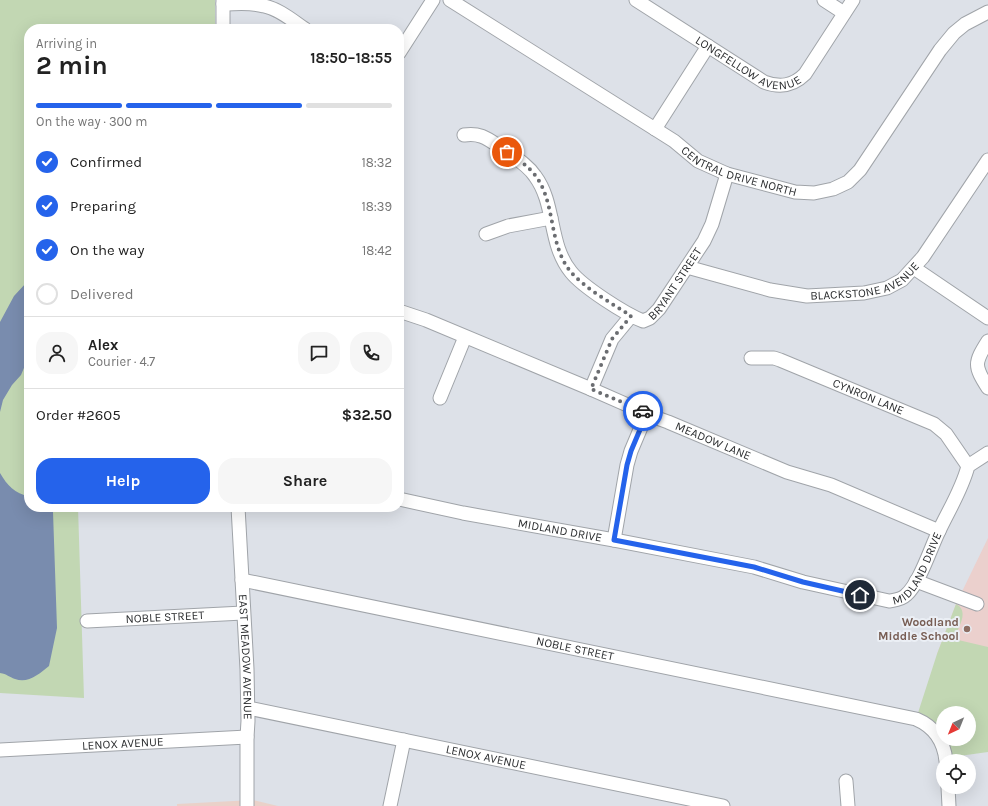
<!DOCTYPE html>
<html lang="en">
<head>
<meta charset="utf-8">
<style>
	body { margin:0; font-family:Karla,sans-serif; background:#f6f6f6; color:#222; height:100vh; display:flex; flex-direction:column; font-size:15px; white-space:nowrap }
	* { box-sizing:border-box; margin:0 }
	p { font-size:13px; color:#767676 }
	.icon { flex:none; width:22px; height:22px; fill:none; stroke:currentColor; stroke-width:2; stroke-linecap:round; stroke-linejoin:round }
	.map { position:relative; flex:1; overflow:hidden }
	.sheet { position:absolute; left:24px; top:24px; width:380px; height:488px; display:flex; flex-direction:column; background:#fff; border-radius:16px; box-shadow:0 4px 16px #0002 }
	.sheet>* { flex:none }
	.needle { width:26px; rotate:223deg }
	.tools { position:absolute; left:936px; top:706px; display:grid; gap:8px }
	.tools a { display:grid; place-items:center; width:40px; height:40px; border-radius:50%; background:#fff; box-shadow:0 4px 16px #0002; font-size:20px }
	.pin { position:absolute; display:grid; place-items:center; width:34px; height:34px; color:#fff; margin:-17px; border:2px solid #fff; border-radius:50%; box-shadow:0 1px 4px #0007 }
	.courier { position:absolute; display:grid; place-items:center; width:40px; height:40px; margin:-20px; border:3px solid #2563eb; border-radius:50%; background:#fff; color:#222; box-shadow:0 1px 5px #0007 }
	.head em { font-style:normal; font-weight:700 }
	.head div { display:flex; flex-direction:column-reverse }
	.head { display:flex; align-items:center; justify-content:space-between; height:68px; padding:0 12px }
	h1 { font-size:26px; font-weight:700; line-height:30px }
	.bar { display:grid; grid-template-columns:repeat(4,1fr); gap:6px 4px; align-content:center; height:48px; padding:0 12px }
	.bar i { height:5px; border-radius:3px; background:#e0e0e0 }
	.bar .active { background:#2563eb }
	.bar p { grid-column:span 4 }
	.line { display:flex; align-items:center; gap:10px; padding:0 12px; border-top:1px solid #e0e0e0 }
	.line div { flex:1 }
	.round { display:grid; place-items:center; flex:none; width:42px; height:42px; border-radius:16px; background:#f6f6f6 }
	ol { padding:0 12px; list-style:none }
	li { display:flex; align-items:center; gap:12px; height:44px }
	li p { margin-inline-start:auto }
	li .icon { padding:4px; border-radius:50%; background:#2563eb; color:#fff; stroke-width:4 }
	li:last-child { color:#767676 }
	li i { width:22px; height:22px; border:2px solid #e0e0e0; border-radius:50% }
	.cta { display:flex; gap:8px; margin-top:auto; padding:8px 12px }
	.cta a { flex:1; height:46px; border-radius:16px; background:#2563eb; color:#fff; font-size:16px; font-weight:700; line-height:46px; text-align:center }
	.cta a+a { background:#f6f6f6; color:#222 }
	.map>svg:first-child { display:block }
</style>
</head>
<body>
<div class="map">
<svg width="988" height="806" viewBox="0 0 988 806">
	<rect width="100%" height="100%" fill="#dde1e8"/>
	<!-- commercial -->
	<path fill="#ead1c9" d="M253,800L278,806H177V804Z"/>
	<!-- education -->
	<path fill="#ebd0cd" fill-rule="evenodd" d="M988,538V752L943,745L937,654L956,604ZM943,713H969V739H943Z"/>
	<!-- green -->
	<path fill="#c2d7b3" fill-rule="evenodd" d="M0,0H215V29H29V507H78L84,698L0,693Z
		M956,604C970,611 958,628 954,639L988,647V752L945,758V751L916,719L937,654ZM943,713H969V739H943Z"/>
	<!-- water -->
	<path fill="#798cae" d="M26,283H29V356L21,375L12,385L3,400L0,412V322L14,296Z
		M0,473C7,485 15,494 29,496V507H50L53,512L57,628L49,666C39,674 28,684 15,679C9,677 7,674 0,673Z"/>
	<g fill="none" stroke-linecap="round" stroke-linejoin="round">
		<defs>
			<g id="minor">
				<path id="s1" d="M450,0L655,129L674,141L698,161L727,174L795,192L814,193L833,189L848,182L860,170L940,50L954,33L965,24L988,12"/>
				<path id="s2" d="M636,0L764,82C780,88 793,86 805,74L853,0"/>
				<path d="M824,0L844,13"/>
				<path d="M223,4C237,4 251,2 264,6C279,9 293,21 305,29"/>
				<path d="M223,29V0"/>
				<path d="M399,53L433,0"/>
				<path d="M655,129L708,46"/>
				<path id="s3" d="M464,135C481,132 489,140 503,149C514,157 527,164 535,176C556,204 548,244 571,272C583,287 625,314 643,321L650,318L659,309L704,241L712,224L727,174"/>
				<path d="M486,234L508,226L551,218"/>
				<path id="s4" d="M687,267L770,290L807,296L864,293L887,288L902,280L923,257L988,160"/>
				<path d="M914,268L988,318"/>
				<path id="s5" d="M399,311L426,320L591,389L657,418L668,422L787,472L831,485L939,531"/>
				<path d="M988,341C974,363 974,366 988,388"/>
				<path id="s6" d="M751,358H774L780,360L934,424L946,434L968,466"/>
				<path d="M591,389L612,339L631,316"/>
				<path d="M440,398L465,337"/>
				<path id="s7" d="M399,499L463,513L614,540L754,567L803,582L889,601C895,600 901,600 906,595C919,584 930,550 938,533C948,511 962,490 968,466L988,453"/>
				<path id="s8" d="M238,507L247,669L248,721L247,737V806"/>
				<path d="M614,540L627,465L631,451L647,413"/>
				<path id="s9" d="M242,580L916,719C935,727 944,741 946,761"/>
				<path d="M916,581L977,604"/>
				<path id="s10" d="M87,621L243,613"/>
				<path id="s11" d="M248,708L723,806"/>
				<path id="s12" d="M0,750L247,737"/>
				<path d="M846,781L848,806"/>
				<path d="M948,787L949,806"/>
				<path d="M390,806L404,740"/>
			</g>
		</defs>
		<!-- minor casing -->
		<use href="#minor" stroke="#a0a4a9" stroke-width="15"/>
		<!-- minor -->
		<use href="#minor" stroke="#fff" stroke-width="13"/>
	</g>
	<g fill="none" stroke-linecap="round" stroke-linejoin="round">
		<!-- done -->
		<path stroke="#6b6d71" stroke-width="4" stroke-dasharray="0 7.2" d="M507,152C517,159 527,165 535,175C556,202 548,243 570,271C584,288 613,304 631,316L612,339L591,389L643,411"/>
		<!-- route -->
		<path stroke="#2563eb" stroke-width="5" d="M643,411L647,413L631,451L627,465L614,540L754,567L803,582L860,595"/>
	</g>
	<!-- markers -->
	<circle fill="#8d6e63" stroke="#ebeff5" stroke-width="1.5" cx="967" cy="629" r="4"/>
	<g text-anchor="middle" dominant-baseline="central" stroke-width="4" stroke-linejoin="round" paint-order="stroke">
		<!-- street labels -->
		<g font-size="12" fill="#2d2f31" stroke="#ebeff5">
			<text stroke="none"><textPath href="#s2" startOffset="131">LONGFELLOW AVENUE</textPath></text>
			<text stroke="none"><textPath href="#s1" startOffset="338">CENTRAL DRIVE NORTH</textPath></text>
			<text stroke="none"><textPath href="#s4" startOffset="185">BLACKSTONE AVENUE</textPath></text>
			<text stroke="none"><textPath href="#s3" startOffset="326">BRYANT STREET</textPath></text>
			<text stroke="none"><textPath href="#s6" startOffset="125">CYNRON LANE</textPath></text>
			<text stroke="none"><textPath href="#s5" startOffset="340">MEADOW LANE</textPath></text>
			<text stroke="none"><textPath href="#s7" startOffset="164">MIDLAND DRIVE</textPath></text>
			<text stroke="none"><textPath href="#s7" startOffset="547">MIDLAND DRIVE</textPath></text>
			<text stroke="none"><textPath href="#s10" startOffset="78">NOBLE STREET</textPath></text>
			<text stroke="none"><textPath href="#s9" startOffset="340">NOBLE STREET</textPath></text>
			<text stroke="none"><textPath href="#s8" startOffset="150">EAST MEADOW AVENUE</textPath></text>
			<text stroke="none"><textPath href="#s12" startOffset="123">LENOX AVENUE</textPath></text>
			<text stroke="none"><textPath href="#s11" startOffset="243">LENOX AVENUE</textPath></text>
		</g>
		<!-- education labels -->
		<g font-size="12" font-weight="bold" fill="#785e54" stroke="#ebeff5" text-anchor="end">
			<text x="959" y="622">Woodland<tspan x="959" dy="14">Middle School</tspan></text>
		</g>
	</g>
</svg>
<div class="tools">
<a><svg class="needle" viewBox="-14 -14 28 28"><path d="M0-13l5 13h-10z" fill="#e53935"/><path d="M0 13l5-13h-10z" fill="#767676"/></svg></a>
<a><svg class="icon" aria-label="locate" viewBox="0 0 24 24"><circle cx="12" cy="12" r="6"/><path d="M12 2v4M12 18v4M2 12h4M18 12h4"/></svg></a>
</div>
<div class="pin" style="left:507px;top:152px;background:#ea580c"><svg class="icon" aria-label="bag" viewBox="0 0 24 24"><path d="M5 8h14l-1 12H6zM9 8a3 3 0 0 1 6 0"/></svg></div>
<div class="pin" style="left:860px;top:595px;background:#1f2937"><svg class="icon" aria-label="home" viewBox="0 0 24 24"><path d="M3 11l9-7 9 7M6 9v11h12V9"/></svg></div>
<div class="courier" style="left:643px;top:411px"><svg class="icon" aria-label="car" viewBox="0 0 24 24"><path d="M5 17H2v-5l4-1 3-4h7l3 4 3 1v5h-3M9 17h6M6 11h13"/><circle cx="7" cy="17" r="2"/><circle cx="17" cy="17" r="2"/></svg></div>
<section class="sheet">
<div class="head"><div><h1>2 min</h1><p>Arriving in</p></div><em>18:50–18:55</em></div>
<div class="bar"><i class="active"></i><i class="active"></i><i class="active"></i><i></i><p>On the way · 300 m</p></div>
<ol>
<li><svg class="icon" aria-label="check" viewBox="0 0 24 24"><path d="M5 12l5 5 9-10"/></svg>Confirmed<p>18:32</p></li>
<li><svg class="icon" aria-label="check" viewBox="0 0 24 24"><path d="M5 12l5 5 9-10"/></svg>Preparing<p>18:39</p></li>
<li><svg class="icon" aria-label="check" viewBox="0 0 24 24"><path d="M5 12l5 5 9-10"/></svg>On the way<p>18:42</p></li>
<li><i></i>Delivered</li>
</ol>
<div class="line" style="height:72px"><a class="round"><svg class="icon" aria-label="person" viewBox="0 0 24 24"><circle cx="12" cy="8" r="4"/><path d="M4 21q1-7 8-7t8 7"/></svg></a><div><b>Alex</b><p>Courier · 4.7</p></div><a class="round"><svg class="icon" aria-label="chat" viewBox="0 0 24 24"><path d="M4 5h16v11H9l-5 4z"/></svg></a><a class="round"><svg class="icon" aria-label="phone" viewBox="0 0 24 24"><path d="M5 4h4l2 5-3 2q2 4 5 5l2-3 5 2v4C11 20 4 13 5 4z"/></svg></a></div>
<div class="line" style="height:52px"><div>Order #2605</div><b>$32.50</b></div>
<div class="cta"><a>Help</a><a>Share</a></div>
</section>
</div>
</body>
</html>
